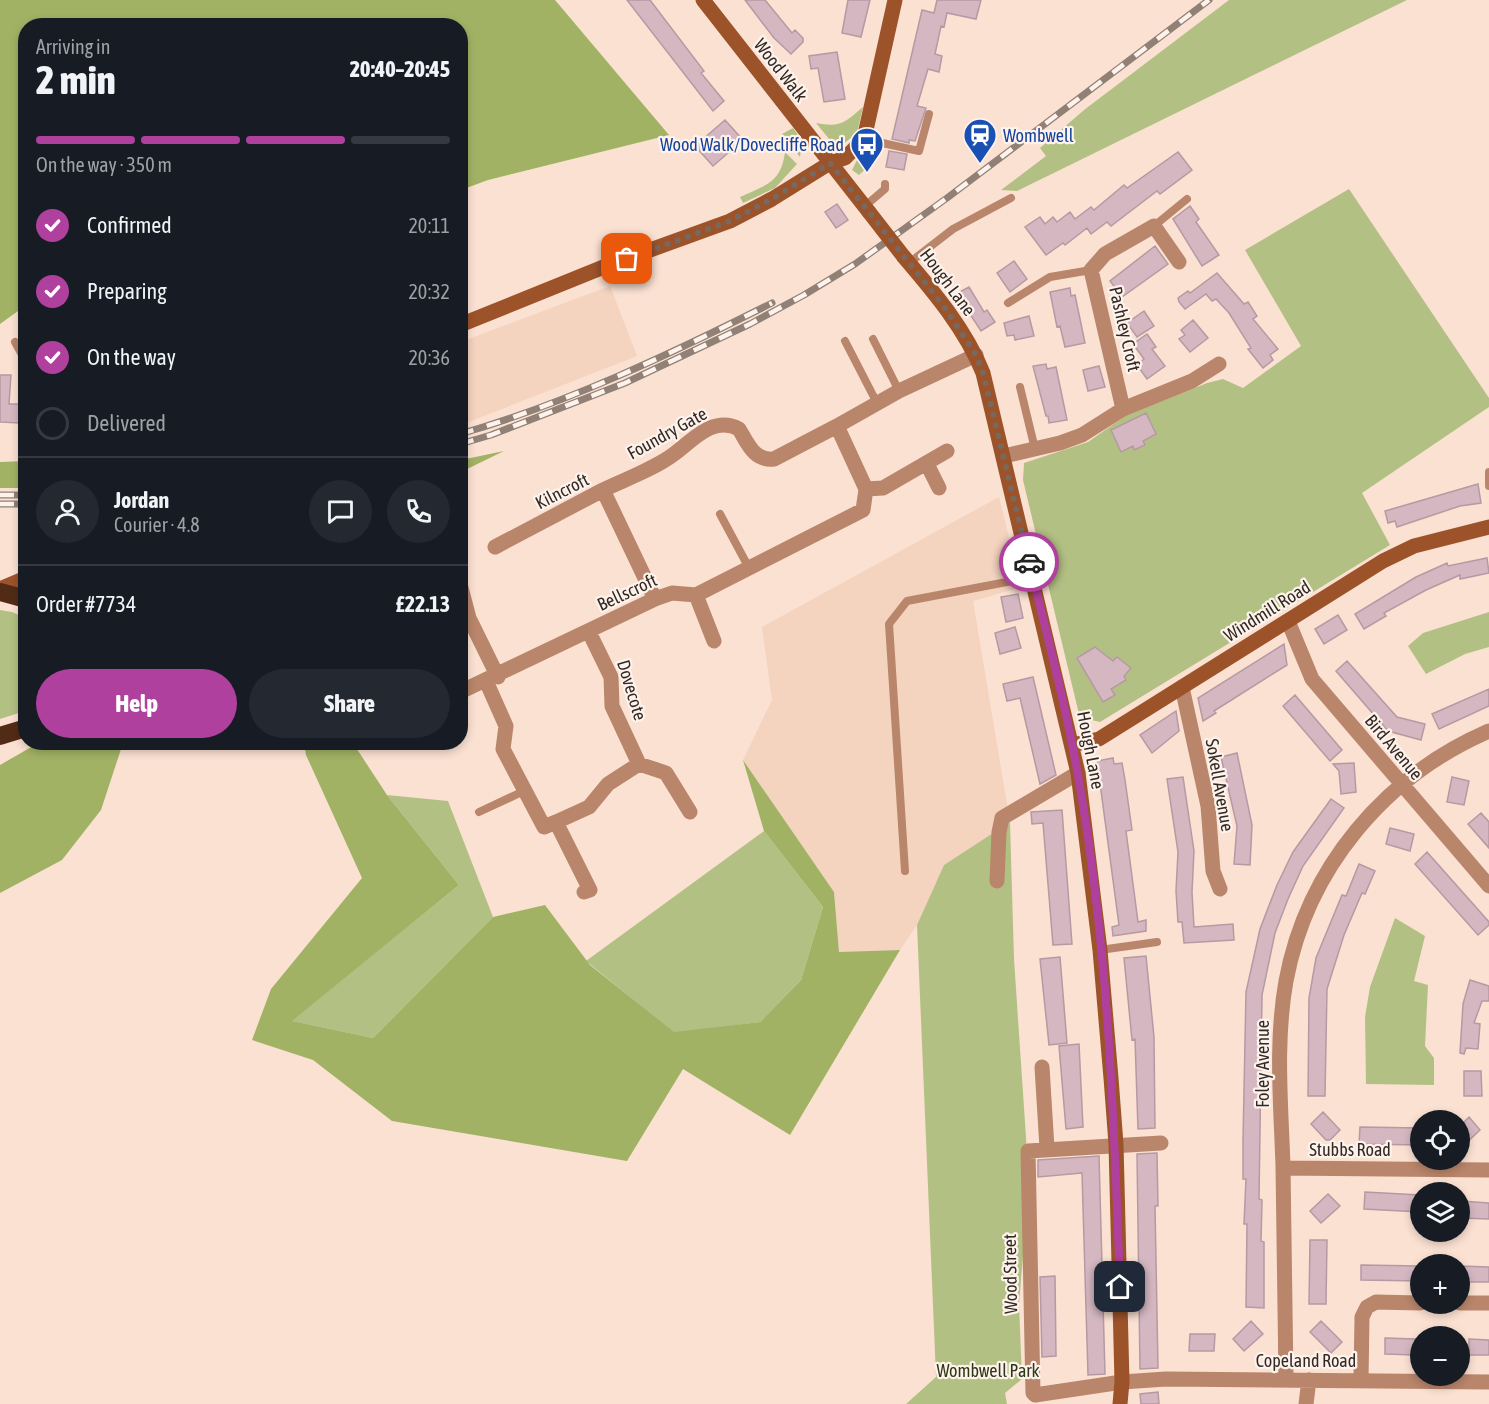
<!DOCTYPE html>
<html lang="en">
<head>
<meta charset="utf-8">
<style>
	body { margin:0; font-family:"Asap Condensed",sans-serif; background:#242831; color:#f1f3f6; height:100vh; display:flex; flex-direction:column; font-size:22px; white-space:nowrap }
	* { box-sizing:border-box; margin:0 }
	p { font-size:20px; color:#9ea1a6 }
	.icon { flex:none; width:33px; height:33px; fill:none; stroke:currentColor; stroke-width:2; stroke-linecap:round; stroke-linejoin:round }
	.map { position:relative; flex:1; overflow:hidden }
	.panel { position:absolute; left:18px; top:18px; width:450px; height:732px; display:flex; flex-direction:column; background:#171b24; border-radius:24px; box-shadow:0 3px 9px #0003 }
	.panel>* { flex:none }
	.buttons { position:absolute; left:1410px; top:1110px; display:grid; gap:12px }
	.buttons a { display:grid; place-items:center; width:60px; height:60px; border-radius:50%; background:#171b24; box-shadow:0 3px 9px #0003; font-size:30px }
	.pin { position:absolute; display:grid; place-items:center; width:51px; height:51px; color:#fff; margin:-26px; border-radius:12px; box-shadow:0 3px 9px #0006 }
	.courier { position:absolute; display:grid; place-items:center; width:60px; height:60px; margin:-30px; border:4px solid #b0409d; border-radius:50%; background:#fff; color:#222; box-shadow:0 2px 8px #0007 }
	.overview em { font-style:normal; font-weight:800 }
	.overview div { display:flex; flex-direction:column-reverse }
	.overview { display:flex; align-items:center; justify-content:space-between; height:102px; padding:0 18px }
	h1 { font-size:39px; font-weight:800; line-height:45px }
	.bar { display:grid; grid-template-columns:repeat(4,1fr); gap:9px 6px; align-content:center; height:72px; padding:0 18px }
	.bar i { height:8px; border-radius:4px; background:#363941 }
	.bar .selected { background:#b0409d }
	.bar p { grid-column:span 4 }
	.line { display:flex; align-items:center; gap:15px; padding:0 18px; border-top:2px solid #363941 }
	.line div { flex:1 }
	.round { display:grid; place-items:center; flex:none; width:63px; height:63px; border-radius:32px; background:#242831 }
	ol { padding:0 18px; list-style:none }
	li { display:flex; align-items:center; gap:18px; height:66px }
	li p { margin-inline-start:auto }
	li .icon { padding:6px; border-radius:50%; background:#b0409d; color:#fff; stroke-width:4 }
	li:last-child { color:#9ea1a6 }
	li i { width:33px; height:33px; border:3px solid #363941; border-radius:50% }
	.button { display:flex; gap:12px; margin-top:auto; padding:12px 18px }
	.button a { flex:1; height:69px; border-radius:36px; background:#b0409d; color:#fff; font-size:24px; font-weight:800; line-height:69px; text-align:center }
	.button a+a { background:#242831; color:#f1f3f6 }
	.map>svg:first-child { display:block }
</style>
</head>
<body>
<div class="map">
<svg width="1489" height="1404" viewBox="0 0 1489 1404">
	<rect width="100%" height="100%" fill="#fbe1d2"/>
	<!-- built -->
	<path fill="#f4d3bf" d="M610,286L637,356L461,425V342Z
		M999,497L1021,587L973,601L1010,822L944,865L917,925L900,950L839,952L834,892L743,760L772,700L762,627Z"/>
	<!-- green -->
	<path fill="#b3c083" d="M1229,0H1407L1017,191L1001,190L1046,156L1040,148L1084,110Z
		M863,107L857,133L842,145H834L816,123C841,128 845,122 863,107Z
		M793,128L802,141L800,157L782,134Z
		M871,148H875L872,163L859,175L852,170L857,160Z
		M785,152L797,164L775,188L743,203L740,197C766,185 781,183 785,152Z
		M1349,189L1489,398V407L1362,493L1390,545L1100,722L1083,718L1078,710L1023,480L1024,463L1088,442L1125,416L1207,383L1223,379L1243,388L1301,346L1245,250Z
		M0,610L12,612L26,618L25,711L0,719Z
		M1489,612V647L1465,654L1426,674L1408,646L1423,633Z
		M387,795L448,801L493,917L373,1038L291,1021L459,885Z
		M1010,822L1014,959L1029,1182L1019,1304L1022,1379L1005,1393L1007,1404H906L936,1377L917,925L944,865Z
		M764,831L823,907L801,980L760,1022L674,1033L586,961Z
		M1395,918L1425,936L1414,981L1428,985L1425,1046L1434,1058V1085L1366,1084L1365,1017L1370,987Z"/>
	<!-- forest -->
	<path fill="#a2b264" d="M0,0H555L669,135L488,180L461,190L460,26H26L25,306L0,324Z
		M504,451L461,472V460Z
		M25,461V488H0V462Z
		M40,742L123,743L101,810L62,860L0,893V765Z
		M304,743H353L387,795L459,885L292,1021L373,1038L493,917L545,905L590,965L674,1032L760,1022L801,980L823,907L764,831L743,760L834,892L839,952L900,950L790,1135L683,1069L627,1161L392,1121L313,1060L252,1040L271,989L362,878L306,755Z"/>
	<!-- building -->
	<path fill="#d4b7c1" stroke="#b599a3" stroke-width="1.5" d="M627,0H650L704,71L701,73L724,101L713,111Z
		M745,0H765L792,33L795,30L803,38V42L791,54L774,38Z
		M848,0H870L861,37L842,33Z
		M937,0H981L976,19L947,13L944,27L941,26L935,54L942,56L939,72L928,69L917,106L926,108L915,141L909,140V143L892,139L922,10L934,13Z
		M837,52L845,99L824,102L818,68L811,69L809,56Z
		M725,120L743,140L713,166L695,146Z
		M889,151L907,154L904,170L886,167Z
		M1178,152L1192,170L1160,194L1157,191L1111,226L1107,222L1091,234L1087,228L1065,245L1063,243L1046,255L1025,227L1040,217L1045,224L1053,217L1057,222L1070,212L1075,219L1091,207L1094,210L1124,185L1127,188Z
		M837,204L848,220L836,228L825,212Z
		M1190,206L1199,219L1196,222L1219,255L1202,266L1173,219Z
		M1155,246L1168,264L1122,297L1110,281Z
		M1014,261L1027,279L1010,292L997,273Z
		M1217,273L1244,304L1248,302L1257,316L1253,319L1278,349L1270,355L1273,360L1263,368L1248,349L1251,348L1229,313L1216,299L1212,301L1206,294L1185,309L1179,302L1178,298L1188,291L1190,293Z
		M969,287L984,312L987,310L995,322L981,331L966,308L963,310L954,295Z
		M1070,288L1071,296L1075,295L1085,343L1065,347L1060,326L1057,327L1050,292Z
		M1144,311L1154,326L1137,337L1127,323Z
		M1029,316L1034,336L1015,340L1014,335L1007,336L1004,323Z
		M1193,320L1208,338L1190,352L1179,339L1185,335L1181,330Z
		M1147,334L1156,347L1152,349L1165,366L1147,379L1137,365L1144,359L1133,344Z
		M1046,364L1047,369L1056,367L1067,420L1049,423L1048,416H1046L1033,366Z
		M1099,366L1105,387L1088,391L1083,370Z
		M0,375H11L9,404H21L20,423L0,422Z
		M1146,413L1156,434L1143,441L1145,445L1134,450L1133,446L1121,452L1111,430Z
		M1478,484L1481,503L1460,506L1397,527L1395,521L1388,523L1385,511Z
		M1487,558L1489,573L1460,579V575L1426,590L1384,613L1386,616L1364,629L1355,614L1416,577L1447,563L1448,566Z
		M1018,594L1023,618L1006,622L1001,597Z
		M1338,615L1347,630L1324,644L1315,629Z
		M1015,627L1021,648L1000,654L995,633Z
		M1284,644L1287,665L1214,711L1216,713L1203,721L1198,698Z
		M1095,647L1113,661L1117,657L1131,668L1124,676L1126,680L1111,689L1115,695L1103,702L1077,658Z
		M1347,661L1397,717L1425,724L1421,740L1388,731L1336,671Z
		M1033,677L1056,775L1040,784L1020,698L1007,701L1003,684Z
		M1489,689V706L1439,729L1432,714Z
		M1295,695L1342,750L1330,761L1283,706Z
		M1176,711L1179,731L1152,753L1140,735Z
		M1237,753L1252,825L1250,865L1234,864L1237,826L1221,757Z
		M1113,758L1114,764L1122,763L1125,780L1132,830L1126,831L1135,899L1138,922L1146,920V931L1113,936L1112,927L1119,925L1097,761Z
		M1354,763L1356,792L1341,794L1339,771L1333,764Z
		M1183,777L1194,851L1192,892L1194,927L1233,924L1234,940L1184,943L1182,922H1178L1176,891L1178,852L1167,779Z
		M1452,777L1469,781L1464,805L1447,802Z
		M1331,799L1344,808L1303,866L1288,899L1275,933L1262,995L1259,1199L1262,1200L1261,1241L1264,1242V1308L1246,1307L1247,1224H1244L1246,1179H1243V1140L1246,992L1260,929L1277,885L1293,852Z
		M1062,810L1072,944L1053,945L1043,823L1032,824L1031,812Z
		M1481,813L1489,822V848L1468,824Z
		M1390,828L1414,834L1410,851L1386,844Z
		M1427,852L1489,922V925L1478,935L1415,864Z
		M1359,864L1375,871L1365,894L1362,893L1344,935L1327,989L1325,1096H1308L1309,998L1316,958L1342,895L1346,896Z
		M1146,956L1154,1037L1155,1128L1138,1129L1135,1039L1132,1040L1124,958Z
		M1060,957L1067,1043L1049,1045L1040,959Z
		M1470,980L1489,986V1001H1482L1474,1023L1480,1024L1478,1049L1466,1048L1464,1054L1460,1053L1463,1004Z
		M1079,1044L1083,1127L1066,1129L1059,1046Z
		M1464,1071H1481L1482,1096H1464Z
		M1323,1112L1340,1130L1330,1140H1326L1311,1124Z
		M1469,1117L1480,1130L1460,1149V1126Z
		M1360,1127L1420,1128V1145L1359,1144Z
		M1157,1153L1158,1206H1155L1158,1368L1140,1369L1137,1154Z
		M1099,1156L1105,1374L1088,1375L1082,1173L1038,1177V1160Z
		M1365,1192L1420,1195V1212L1364,1209Z
		M1328,1194L1340,1206L1321,1223L1310,1211Z
		M1460,1201L1489,1203V1219L1460,1218Z
		M1310,1240H1327L1326,1304H1309Z
		M1361,1265L1420,1266V1281L1361,1280Z
		M1460,1266L1489,1267V1282H1460Z
		M1055,1276L1056,1356L1042,1357L1040,1277Z
		M1251,1321L1263,1334L1244,1351L1233,1339Z
		M1321,1321L1342,1342L1331,1353L1310,1332Z
		M1190,1334H1215L1214,1351H1189Z
		M1385,1338L1415,1339L1414,1355L1385,1354Z
		M1469,1339L1489,1340V1355H1469Z
		M1158,1392L1159,1404H1141L1140,1394Z"/>
	<g fill="none" stroke-linecap="round" stroke-linejoin="round">
		<!-- lane -->
		<path stroke="#b9856b" stroke-width="8" d="M864,139L919,151L929,114
			M865,206L885,189V184
			M1154,226L1187,199
			M909,263L953,229L1011,198
			M1008,303L1050,277L1091,270
			M873,339L899,391
			M845,341L877,403
			M15,342L26,362
			M1020,387L1035,449
			M1489,472V486
			M720,514L749,568
			M479,812L524,791
			M905,871L889,624L907,601L1033,577
			M1100,950L1157,942"/>
		<!-- street -->
		<path stroke="#b9856b" stroke-width="15" d="M1123,409L1091,270L1105,254L1154,226L1179,262
			M1004,456L1060,443L1082,435L1123,409L1192,381L1219,364
			M927,464L939,488
			M866,489L837,426L899,391L976,355
			M866,489L883,488L947,451
			M603,490C626,479 654,469 674,454C693,440 714,415 739,429C748,444 754,461 774,459L837,426
			M495,547L603,490L655,599
			M460,584L469,618L498,677
			M696,595L714,641
			M1288,621L1312,679L1489,886
			M589,632L611,677L612,706L639,764
			M486,681L506,726L503,749L544,827L556,822
			M1182,687L1208,806L1213,871L1220,889
			M460,692L655,599L672,593L696,595L863,510L866,489
			M639,764L666,773L690,812
			M997,881L999,832L1002,818L1078,773
			M584,892L590,890L556,822L589,807L608,784L639,764
			M1042,1067L1047,1148
			M1161,1143L1028,1151L1033,1393L1035,1395L1122,1382L1166,1379L1489,1382
			M1283,1168L1489,1170
			M1460,1303H1489
			M1286,1379C1285,1308 1284,1237 1283,1166C1281,1105 1275,1042 1286,981C1307,868 1385,776 1489,731
			M1361,1380L1362,1317L1367,1307L1376,1302L1420,1303
			M1306,1404L1309,1380"/>
		<!-- secondary -->
		<path stroke="#9d532a" stroke-width="15" d="M703,0L869,212
			M904,257C934,292 966,330 983,373L1078,773L1100,950L1111,1078L1116,1144L1122,1382L1120,1404
			M460,325L606,266L730,221L772,199L830,163L845,158L864,139L895,0
			M0,589L26,578
			M1072,745L1099,739L1383,561L1414,546L1489,527"/>
		<!-- highway -->
		<path stroke="#522b16" stroke-width="18" d="M0,592L26,599
			M0,736L26,728"/>
		<defs>
			<path id="rail" d="M460,434C565,404 675,352 772,303
				M460,444L491,435L625,383L750,324L804,295L855,264L947,198L1209,0
				M0,495H26
				M0,504H26"/>
		</defs>
		<!-- rail casing -->
		<use href="#rail" stroke="#918076" stroke-width="7"/>
		<!-- rail -->
		<use href="#rail" stroke="#fdf2ec" stroke-width="4.5" stroke-dasharray="14" stroke-linecap="butt"/>
		<!-- secondary-bridge -->
		<path stroke="#9d532a" stroke-width="15" d="M869,212L904,257"/>
	</g>
	<g fill="none" stroke-linecap="round" stroke-linejoin="round">
		<!-- done -->
		<path stroke="#786960" stroke-width="6" stroke-dasharray="0 10.8" d="M627,259L730,221L772,199L830,163L945,308L976,355L983,373L1029,562"/>
		<!-- route -->
		<path stroke="#b0409d" stroke-width="8" d="M1029,562C1046,631 1065,701 1077,770C1108,940 1114,1115 1120,1287"/>
	</g>
	<!-- icons -->
	<defs>
		<symbol id="station-pin" viewBox="-11 -11 22 30"><path d="M0 17L-7.5 6A9.5 9.5 0 1 1 7.5 6Z" fill="#1a4fb4" stroke="#fdf2ec"/><path d="M-3-6H3Q5-6 5-4V2Q5 4 3 4L4.5 6H3L1.5 4h-3L-3 6H-4.5L-3 4Q-5 4-5 2V-4Q-5-6-3-6ZM-3.5-4v3h7v-3ZM-3.5 1v1.5H-2V1ZM2 1v1.5H3.5V1Z" fill="#fff"/></symbol>
		<symbol id="bus-pin" viewBox="-11 -11 22 30"><path d="M0 17L-7.5 6A9.5 9.5 0 1 1 7.5 6Z" fill="#1a4fb4" stroke="#fdf2ec"/><path d="M-5-6H5V4H4V6H2V4H-2V6H-4V4H-5ZM-3.5-4V0h7V-4ZM-3.5 1.2v1.5H-2V1.2ZM2 1.2v1.5H3.5V1.2Z" fill="#fff"/></symbol>
	</defs>
	<g fill-rule="evenodd">
		<use href="#station-pin" x="961" y="116" width="38" height="52"/>
		<use href="#bus-pin" x="848" y="125" width="38" height="52"/>
	</g>
	<g text-anchor="middle" dominant-baseline="central" stroke-width="4.5" stroke-linejoin="round" paint-order="stroke">
		<!-- street labels -->
		<g font-size="18" fill="#322923" stroke="#fdf2ec">
			<text transform="translate(781 70) rotate(52)">Wood Walk</text>
			<text transform="translate(948 282) rotate(53)">Hough Lane</text>
			<text transform="translate(1125 329) rotate(77)">Pashley Croft</text>
			<text transform="translate(667 433) rotate(-29)">Foundry Gate</text>
			<text transform="translate(562 491) rotate(-27)">Kilncroft</text>
			<text transform="translate(627 592) rotate(-25)">Bellscroft</text>
			<text transform="translate(1267 611) rotate(-32)">Windmill Road</text>
			<text transform="translate(632 690) rotate(73)">Dovecote</text>
			<text transform="translate(1394 747) rotate(50)">Bird Avenue</text>
			<text transform="translate(1091 750) rotate(79)">Hough Lane</text>
			<text transform="translate(1220 785) rotate(80)">Sokell Avenue</text>
			<text transform="translate(1262 1064) rotate(-90)">Foley Avenue</text>
			<text x="1350" y="1149">Stubbs Road</text>
			<text transform="translate(1010 1274) rotate(-91)">Wood Street</text>
			<text x="1306" y="1360">Copeland Road</text>
		</g>
		<!-- transit labels -->
		<g font-size="18" fill="#164399" stroke="#fdf2ec" text-anchor="start">
			<text x="1003" y="135">Wombwell</text>
			<text x="844" y="144" text-anchor="end">Wood Walk/Dovecliffe Road</text>
		</g>
		<!-- park labels -->
		<g font-size="18" fill="#303715" stroke="#fdf2ec">
			<text x="988" y="1370">Wombwell Park</text>
		</g>
	</g>
</svg>
<div class="buttons">
<a><svg class="icon" aria-label="locate" viewBox="0 0 24 24"><circle cx="12" cy="12" r="6"/><path d="M12 2v4M12 18v4M2 12h4M18 12h4"/></svg></a>
<a><svg class="icon" aria-label="layers" viewBox="0 0 24 24"><path d="M12 4l9 5-9 5-9-5zM3 14l9 5 9-5"/></svg></a>
<a>+</a>
<a>−</a>
</div>
<div class="pin" style="left:627px;top:259px;background:#ea580c"><svg class="icon" aria-label="bag" viewBox="0 0 24 24"><path d="M5 8h14l-1 12H6zM9 8a3 3 0 0 1 6 0"/></svg></div>
<div class="pin" style="left:1120px;top:1287px;background:#1f2937"><svg class="icon" aria-label="home" viewBox="0 0 24 24"><path d="M3 11l9-7 9 7M6 9v11h12V9"/></svg></div>
<div class="courier" style="left:1029px;top:562px"><svg class="icon" aria-label="car" viewBox="0 0 24 24"><path d="M5 17H2v-5l4-1 3-4h7l3 4 3 1v5h-3M9 17h6M6 11h13"/><circle cx="7" cy="17" r="2"/><circle cx="17" cy="17" r="2"/></svg></div>
<section class="panel">
<div class="overview"><div><h1>2 min</h1><p>Arriving in</p></div><em>20:40–20:45</em></div>
<div class="bar"><i class="selected"></i><i class="selected"></i><i class="selected"></i><i></i><p>On the way · 350 m</p></div>
<ol>
<li><svg class="icon" aria-label="check" viewBox="0 0 24 24"><path d="M5 12l5 5 9-10"/></svg>Confirmed<p>20:11</p></li>
<li><svg class="icon" aria-label="check" viewBox="0 0 24 24"><path d="M5 12l5 5 9-10"/></svg>Preparing<p>20:32</p></li>
<li><svg class="icon" aria-label="check" viewBox="0 0 24 24"><path d="M5 12l5 5 9-10"/></svg>On the way<p>20:36</p></li>
<li><i></i>Delivered</li>
</ol>
<div class="line" style="height:108px"><a class="round"><svg class="icon" aria-label="person" viewBox="0 0 24 24"><circle cx="12" cy="8" r="4"/><path d="M4 21q1-7 8-7t8 7"/></svg></a><div><b>Jordan</b><p>Courier · 4.8</p></div><a class="round"><svg class="icon" aria-label="chat" viewBox="0 0 24 24"><path d="M4 5h16v11H9l-5 4z"/></svg></a><a class="round"><svg class="icon" aria-label="phone" viewBox="0 0 24 24"><path d="M5 4h4l2 5-3 2q2 4 5 5l2-3 5 2v4C11 20 4 13 5 4z"/></svg></a></div>
<div class="line" style="height:78px"><div>Order #7734</div><b>£22.13</b></div>
<div class="button"><a>Help</a><a>Share</a></div>
</section>
</div>
</body>
</html>
